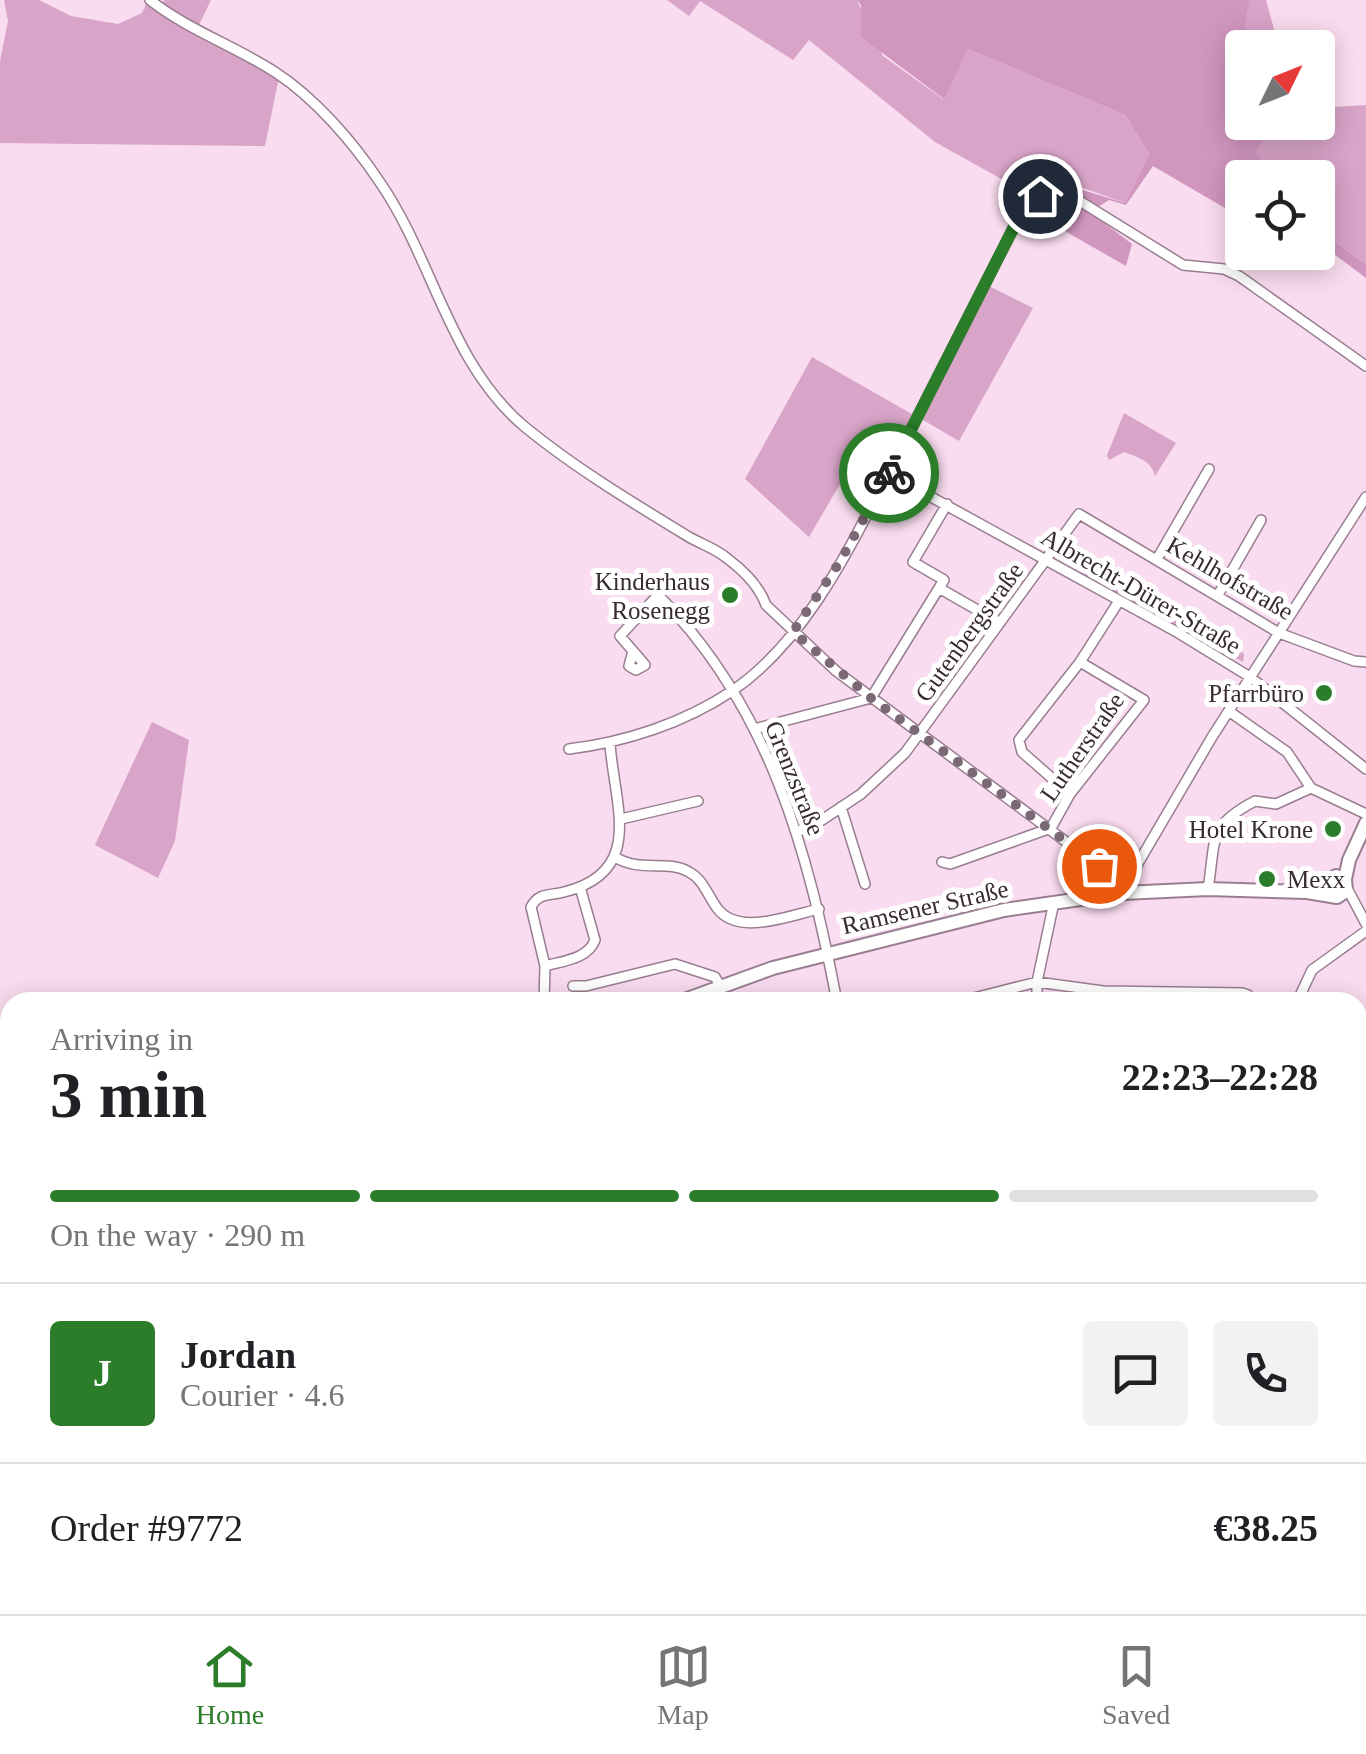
<!DOCTYPE html>
<html lang="en">
<head>
<meta charset="utf-8">
<style>
	body { margin:0; font-family:"Times New Roman",serif; background:#f2f2f2; color:#202124; height:100vh; display:flex; flex-direction:column; font-size:38px; white-space:nowrap }
	* { box-sizing:border-box; margin:0 }
	p { font-size:32px; color:#757577 }
	.icon { flex:none; width:55px; height:55px; fill:none; stroke:currentColor; stroke-width:2; stroke-linecap:round; stroke-linejoin:round }
	.map { position:relative; flex:1; overflow:hidden }
	.details { position:absolute; left:0px; top:992px; width:1368px; height:622px; display:flex; flex-direction:column; background:#fff; border-radius:30px 30px 0 0; box-shadow:0 5px 25px #0003 }
	.details>* { flex:none }
	.needle { width:65px; rotate:47deg }
	.tools { position:absolute; left:1225px; top:30px; display:grid; gap:20px }
	.tools a { display:grid; place-items:center; width:110px; height:110px; border-radius:10px; background:#fff; box-shadow:0 5px 25px #0003; font-size:50px }
	.pin { position:absolute; display:grid; place-items:center; width:85px; height:85px; color:#fff; margin:-42px; border:5px solid #fff; border-radius:50%; box-shadow:0 2px 10px #0007 }
	.courier { position:absolute; display:grid; place-items:center; width:100px; height:100px; margin:-50px; border:8px solid #2b7d29; border-radius:50%; background:#fff; color:#222; box-shadow:0 2px 12px #0007 }
	.headline em { font-style:normal; font-weight:700 }
	.headline div { display:flex; flex-direction:column-reverse }
	.headline { display:flex; align-items:center; justify-content:space-between; height:170px; padding:0 50px }
	h1 { font-size:65px; font-weight:700; line-height:75px }
	.bar { display:grid; grid-template-columns:repeat(4,1fr); gap:15px 10px; align-content:center; height:120px; padding:0 50px }
	.bar i { height:12px; border-radius:8px; background:#e0e0e0 }
	.bar .current { background:#2b7d29 }
	.bar p { grid-column:span 4 }
	.line { display:flex; align-items:center; gap:25px; padding:0 50px; border-top:2px solid #e0e0e0 }
	.line div { flex:1 }
	.round { display:grid; place-items:center; flex:none; width:105px; height:105px; border-radius:10px; background:#f2f2f2 }
	.tabs { display:flex; justify-content:space-around; align-items:center; height:140px; border-top:2px solid #e0e0e0; background:#fff; font-size:28px; color:#757577 }
	.tabs a { display:grid; justify-items:center; gap:5px }
	.tabs .current { color:#2b7d29 }
	.map>svg:first-child { display:block }
</style>
</head>
<body>
<div class="map">
<svg width="1366" height="1614" viewBox="0 0 1366 1614">
	<rect width="100%" height="100%" fill="#f9dcef"/>
	<!-- green -->
	<path fill="#d8a4c8" d="M4,0H39L71,16L118,24L142,13L147,2L279,77L265,146L0,143V61L8,21Z
		M164,0H211L198,27L162,6Z
		M667,0H857L883,56L943,99L968,49L1125,115L1149,154L1125,203L1025,167L1030,203L1023,191L935,142L809,40L793,60L700,1L689,16Z
		M1248,0H1266L1279,47H1255L1245,26Z
		M1366,105V264L1318,230V194L1327,182L1317,166L1308,177L1242,178V122H1318V108Z
		M985,284L1033,308L959,441L918,417L903,445L873,428L809,537L745,479L812,357L917,417Z
		M1124,413L1176,443L1155,476C1152,461 1137,457 1124,452L1109,460L1107,455Z
		M1085,562C1129,578 1145,594 1182,617C1206,632 1222,633 1244,654L1243,662L1222,651L1220,654L1080,574Z
		M152,722L189,740L175,841L158,878L95,845Z
		M10,1046V1200L0,1225V1050Z
		M1366,1198V1336L1358,1332V1204Z
		M625,1605H688L674,1614H606Z"/>
	<!-- forest -->
	<path fill="#d096be" d="M857,0H1249L1245,26L1255,47L1242,48V122L1276,123L1255,152L1275,177L1242,178V218L1153,166L1126,205L1109,200L1090,212L1132,244L1126,266L1028,210L1033,175L1125,203L1149,154L1125,115L968,49L944,99L861,37V5Z
		M1318,230L1366,264V278L1318,242Z
		M10,1365V1605H512L518,1614H0V1366Z"/>
	<g fill="none" stroke-linecap="round" stroke-linejoin="round">
		<!-- stream -->
		<path stroke="#7cab79" stroke-width="2.5" d="M0,1137L10,1138"/>
		<!-- river -->
		<path stroke="#7cab79" stroke-width="14" d="M1358,1034L1366,1024
			M1358,1375L1366,1379
			M1132,1605L1135,1614"/>
		<defs>
			<path id="street" d="M150,0C188,30 235,46 275,72C315,98 353,142 379,181C434,260 449,364 525,427C575,468 633,503 689,537C701,544 717,549 728,559C744,571 759,586 766,605L836,671L1123,884
				M882,470L1175,631L1250,677L1366,769
				M1157,559L1209,469
				M939,588L944,580L913,562L947,504
				M939,588L1000,623
				M1218,595L1261,520
				M633,651L645,665L636,670L629,666L633,651L620,636L658,595C770,707 808,851 837,1002
				M1230,712L1287,752L1311,788L1366,814
				M754,729L871,698L939,588
				M569,749C626,742 684,723 732,691C811,637 854,538 897,457C938,378 977,298 1018,219C1031,200 1046,188 1070,195L1183,265L1224,269L1239,276L1366,366
				M1070,794L1022,752L1019,740L1080,662L1119,601
				M841,807L865,884
				M621,819L698,801
				M798,831L810,828L861,794L905,753L1079,514L1279,633L1354,661L1366,662
				M615,857C640,873 667,859 689,872C703,879 708,896 717,908C738,937 791,915 819,909
				M942,862L950,864L1051,828L1070,794L1144,700L1080,662
				M1347,888L1366,924
				M1123,889L1212,737L1366,497
				M1208,889C1216,840 1207,826 1255,801L1276,804L1311,788
				M545,966C563,961 588,959 595,940L580,887
				M573,986H586L675,964L715,977L721,987
				M544,1002L545,966L531,907C539,892 550,896 564,892C646,872 614,804 610,744
				M958,1002L1037,982L1103,991L1242,993L1248,995L1251,1002
				M1037,1002V982L1054,902
				M1297,1002L1312,970L1366,931
				M1358,1396V1408
				M1358,1435L1366,1437
				M1358,1520L1366,1526
				M940,1605L952,1614
				M1254,1605L1265,1614
				M1038,1606L1048,1614
				M984,1614L993,1605
				M1104,1614L1109,1605
				M1233,1614L1240,1605
				M1267,1614L1275,1605
				M1358,1614L1366,1604"/>
			<path id="secondary" d="M1345,879L1349,860L1366,823
				M679,1002L773,968L1004,910L1123,893L1208,889L1307,892L1337,897L1346,891L1345,879L1336,876L1326,885L1330,894
				M0,1050L10,1046
				M0,1327L10,1330
				M846,1605L857,1614"/>
		</defs>
		<!-- street casing -->
		<use href="#street" stroke="#987e90" stroke-width="12"/>
		<!-- secondary casing -->
		<use href="#secondary" stroke="#987e90" stroke-width="16"/>
		<!-- street -->
		<use href="#street" stroke="#fff" stroke-width="9"/>
		<!-- secondary -->
		<use href="#secondary" stroke="#fff" stroke-width="12"/>
		<!-- rail -->
		<path stroke="#5b4d56" stroke-width="2.5" d="M1358,1060L1366,1058
			M0,1336L10,1334"/>
	</g>
	<g fill="none" stroke-linecap="round" stroke-linejoin="round">
		<!-- done -->
		<path stroke="#7b6a75" stroke-width="10" stroke-dasharray="0 18" d="M889,473L841,560L793,632L871,698L1099,866"/>
		<!-- route -->
		<path stroke="#2b7d29" stroke-width="12" d="M889,473L1018,219L1040,196"/>
	</g>
	<!-- markers -->
	<g fill="#2b7d29" stroke="#fff" stroke-width="4">
		<circle cx="730" cy="595" r="10"/>
		<circle cx="1324" cy="693" r="10"/>
		<circle cx="1333" cy="829" r="10"/>
		<circle cx="1267" cy="879" r="10"/>
	</g>
	<g text-anchor="middle" dominant-baseline="central" stroke-width="10" stroke-linejoin="round" paint-order="stroke">
		<!-- street labels -->
		<g font-size="25" fill="#372c33" stroke="#fff">
			<text transform="translate(1230 578) rotate(30)">Kehlhofstraße</text>
			<text transform="translate(1141 591) rotate(30)">Albrecht-Dürer-Straße</text>
			<text transform="translate(969 632) rotate(-54)">Gutenbergstraße</text>
			<text transform="translate(1082 747) rotate(-55)">Lutherstraße</text>
			<text transform="translate(795 778) rotate(68)">Grenzstraße</text>
			<text transform="translate(925 907) rotate(-13)">Ramsener Straße</text>
		</g>
		<!-- poi labels -->
		<g font-size="25" fill="#372c33" stroke="#fff" text-anchor="end">
			<text x="710" y="581">Kinderhaus<tspan x="710" dy="29">Rosenegg</tspan></text>
			<text x="1304" y="693">Pfarrbüro</text>
			<text x="1313" y="829">Hotel Krone</text>
			<text x="1287" y="879" text-anchor="start">Mexx</text>
		</g>
	</g>
</svg>
<div class="tools">
<a><svg class="needle" viewBox="-14 -14 28 28"><path d="M0-13l5 13h-10z" fill="#e53935"/><path d="M0 13l5-13h-10z" fill="#757577"/></svg></a>
<a><svg class="icon" aria-label="locate" viewBox="0 0 24 24"><circle cx="12" cy="12" r="6"/><path d="M12 2v4M12 18v4M2 12h4M18 12h4"/></svg></a>
</div>
<div class="pin" style="left:1099px;top:866px;background:#ea580c"><svg class="icon" aria-label="bag" viewBox="0 0 24 24"><path d="M5 8h14l-1 12H6zM9 8a3 3 0 0 1 6 0"/></svg></div>
<div class="pin" style="left:1040px;top:196px;background:#1f2937"><svg class="icon" aria-label="home" viewBox="0 0 24 24"><path d="M3 11l9-7 9 7M6 9v11h12V9"/></svg></div>
<div class="courier" style="left:889px;top:473px"><svg class="icon" aria-label="bike" viewBox="0 0 24 24"><circle cx="6" cy="16" r="4"/><circle cx="18" cy="16" r="4"/><path d="M6 16l4-8h5l3 8M10 8l3 8H6M13 5h3"/></svg></div>
<section class="details">
<div class="headline"><div><h1>3 min</h1><p>Arriving in</p></div><em>22:23–22:28</em></div>
<div class="bar"><i class="current"></i><i class="current"></i><i class="current"></i><i></i><p>On the way · 290 m</p></div>
<div class="line" style="height:180px"><b class="round" style="background:#2b7d29;color:#fff">J</b><div><b>Jordan</b><p>Courier · 4.6</p></div><a class="round"><svg class="icon" aria-label="chat" viewBox="0 0 24 24"><path d="M4 5h16v11H9l-5 4z"/></svg></a><a class="round"><svg class="icon" aria-label="phone" viewBox="0 0 24 24"><path d="M5 4h4l2 5-3 2q2 4 5 5l2-3 5 2v4C11 20 4 13 5 4z"/></svg></a></div>
<div class="line" style="height:130px"><div>Order #9772</div><b>€38.25</b></div>
</section>
</div>
<nav class="tabs">
<a class="current"><svg class="icon" aria-label="home" viewBox="0 0 24 24"><path d="M3 11l9-7 9 7M6 9v11h12V9"/></svg>Home</a>
<a><svg class="icon" aria-label="map" viewBox="0 0 24 24"><path d="M3 6l6-2 6 2 6-2v14l-6 2-6-2-6 2zM9 4v14M15 6v14"/></svg>Map</a>
<a><svg class="icon" aria-label="saved" viewBox="0 0 24 24"><path d="M7 4h10v16l-5-4-5 4z"/></svg>Saved</a>
</nav>
</body>
</html>
